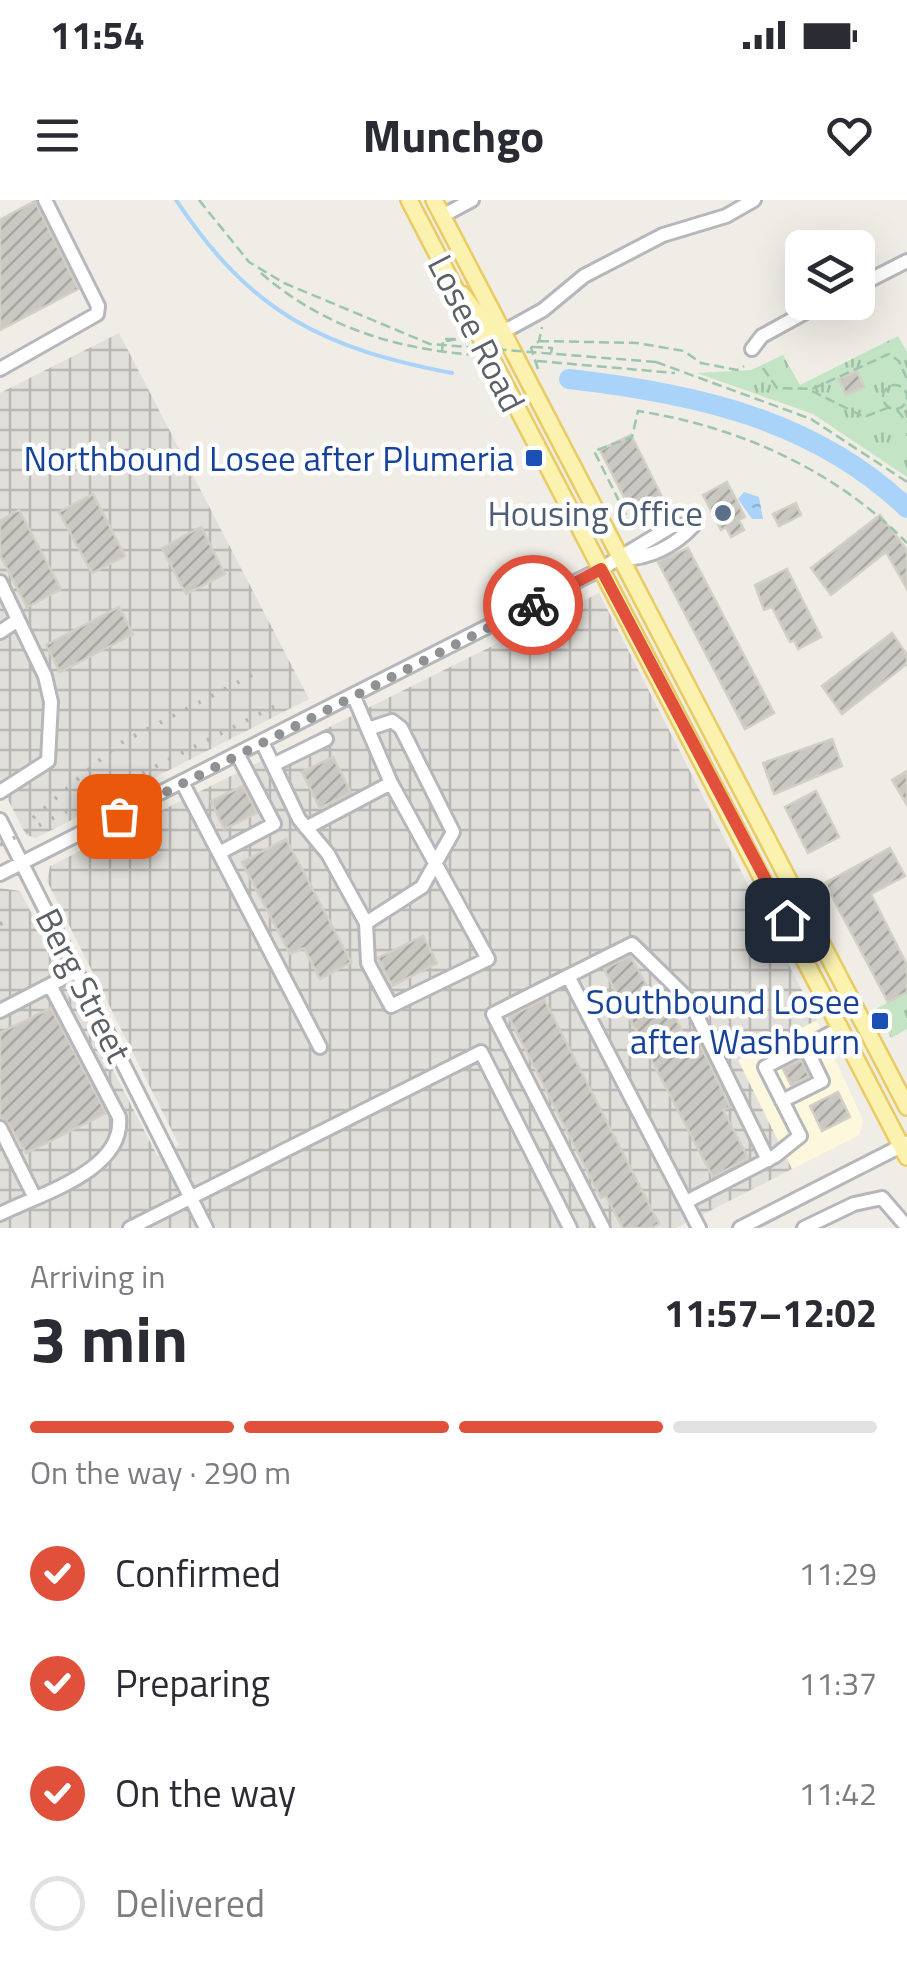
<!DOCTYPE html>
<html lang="en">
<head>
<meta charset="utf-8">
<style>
	body { margin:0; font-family:"Titillium Web",sans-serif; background:#f7f7f7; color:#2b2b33; height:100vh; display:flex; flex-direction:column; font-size:38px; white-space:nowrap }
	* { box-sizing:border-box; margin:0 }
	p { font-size:32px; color:#7c7c81 }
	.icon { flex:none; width:55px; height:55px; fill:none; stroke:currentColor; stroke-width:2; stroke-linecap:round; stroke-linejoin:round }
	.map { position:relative; height:1028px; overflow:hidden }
	.panel { display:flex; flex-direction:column; background:#fff; flex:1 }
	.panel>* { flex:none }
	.buttons { position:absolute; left:785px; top:30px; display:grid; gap:20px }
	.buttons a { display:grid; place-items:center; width:90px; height:90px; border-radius:15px; background:#fff; box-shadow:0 10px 40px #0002; font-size:50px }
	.pin { position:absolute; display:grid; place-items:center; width:85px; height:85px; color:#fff; margin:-42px; border-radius:20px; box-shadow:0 5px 15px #0006 }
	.courier { position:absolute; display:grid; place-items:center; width:100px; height:100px; margin:-50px; border:8px solid #e0503a; border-radius:50%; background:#fff; color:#222; box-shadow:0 2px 12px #0007 }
	.headline em { font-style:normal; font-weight:700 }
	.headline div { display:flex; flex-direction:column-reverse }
	.headline { display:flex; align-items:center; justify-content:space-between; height:170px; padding:0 30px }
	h1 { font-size:65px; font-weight:700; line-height:75px }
	.bar { display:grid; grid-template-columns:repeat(4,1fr); gap:15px 10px; align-content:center; height:120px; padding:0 30px }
	.bar i { height:12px; border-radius:8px; background:#e1e1e2 }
	.bar .current { background:#e0503a }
	.bar p { grid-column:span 4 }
	ol { padding:0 30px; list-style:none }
	li { display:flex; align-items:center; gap:30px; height:110px }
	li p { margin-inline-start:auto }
	li .icon { padding:10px; border-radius:50%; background:#e0503a; color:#fff; stroke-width:4 }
	li:last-child { color:#7c7c81 }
	li i { width:55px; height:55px; border:5px solid #e1e1e2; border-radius:50% }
	.status { display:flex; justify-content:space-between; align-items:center; height:70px; padding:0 50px; background:#fff; direction:ltr }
	.status svg { height:28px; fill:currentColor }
	header { display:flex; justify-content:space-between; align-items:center; height:130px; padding:0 30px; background:#fff; font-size:45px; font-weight:700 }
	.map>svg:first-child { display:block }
</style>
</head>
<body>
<div class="status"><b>11:54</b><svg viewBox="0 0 49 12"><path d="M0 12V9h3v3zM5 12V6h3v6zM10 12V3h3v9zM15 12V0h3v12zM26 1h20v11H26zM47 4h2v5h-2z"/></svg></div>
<header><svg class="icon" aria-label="menu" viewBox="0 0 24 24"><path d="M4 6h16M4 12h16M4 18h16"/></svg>Munchgo<svg class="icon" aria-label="heart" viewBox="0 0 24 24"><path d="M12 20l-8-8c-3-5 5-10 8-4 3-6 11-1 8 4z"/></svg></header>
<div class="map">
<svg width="907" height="1028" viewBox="0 0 907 1028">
	<defs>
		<pattern id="industrial-grid" width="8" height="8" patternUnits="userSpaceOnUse" patternTransform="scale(2.5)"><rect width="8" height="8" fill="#e0dfda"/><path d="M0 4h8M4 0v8" fill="none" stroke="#b9b8b4"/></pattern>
		<pattern id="park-tufts" width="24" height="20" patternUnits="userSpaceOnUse" patternTransform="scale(2.5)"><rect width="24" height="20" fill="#c3e5c5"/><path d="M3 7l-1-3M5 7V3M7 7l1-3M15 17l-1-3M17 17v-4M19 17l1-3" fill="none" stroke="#a2bda4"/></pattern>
		<pattern id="water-ripples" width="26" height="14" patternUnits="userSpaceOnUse" patternTransform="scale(2.5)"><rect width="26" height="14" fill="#aad3fa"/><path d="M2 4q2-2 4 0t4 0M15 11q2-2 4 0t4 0" fill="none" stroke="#8eafce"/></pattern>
		<pattern id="building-hatch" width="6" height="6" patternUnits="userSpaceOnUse" patternTransform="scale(2.5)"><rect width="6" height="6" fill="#cac8c2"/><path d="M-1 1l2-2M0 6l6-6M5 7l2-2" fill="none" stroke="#a7a6a1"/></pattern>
	</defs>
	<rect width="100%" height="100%" fill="#efede5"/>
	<!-- commercial -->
	<path fill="#fcf7dd" d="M817,820L863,920L862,928L859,935L792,969L738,860Z"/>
	<!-- industrial -->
	<path fill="url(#industrial-grid)" d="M119,133L309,499L36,638L26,635L0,584V193Z
		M599,393L817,820L738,860L792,969L676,1028H0V688L20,691L158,957L179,945L47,681L50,666Z"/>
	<!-- park -->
	<path fill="url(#park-tufts)" d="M898,136L907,152V277L813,214L697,173L751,170L783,155L800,185Z
		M907,792V829L891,838L876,809Z"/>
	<!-- water -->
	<path fill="url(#water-ripples)" d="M744,292L759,297L763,319H752L738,299Z"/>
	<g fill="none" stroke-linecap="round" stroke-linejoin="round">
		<!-- stream -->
		<path stroke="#aad3fa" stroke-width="4" d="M176,0C251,113 322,148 452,173"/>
		<!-- river -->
		<path stroke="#aad3fa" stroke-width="20" d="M569,179C693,193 814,219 907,308"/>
	</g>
	<!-- building -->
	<path fill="url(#building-hatch)" stroke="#d3cfc4" stroke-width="2.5" d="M35,1L78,89L0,130V20Z
		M857,171L864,187L846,195L839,179Z
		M631,235L670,313L640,328L600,250Z
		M727,282L745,317L739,320L744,330L731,337L726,327L721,330L703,295Z
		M93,294L125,356L92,373L59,312Z
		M796,303L801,315L779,326L773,314Z
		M19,310L61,389L27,407L0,355V321Z
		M880,315L907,350V389L886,352L831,395L811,368Z
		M201,327L225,374L186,394L162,348Z
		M688,348L774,513L745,529L658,362Z
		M787,369L821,437L798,449L794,440L790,442L772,407L764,410L755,385Z
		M119,407L133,434L60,472L46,445Z
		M892,433L907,455V464L842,514L822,486Z
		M832,539L842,566L774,594L763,563Z
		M333,557L351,593L320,608L302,572Z
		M907,571V605L892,580Z
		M243,586L257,613L224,629L211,601Z
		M816,591L839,637L808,653L785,607Z
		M286,639L351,762L320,779L304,748L290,754L242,662Z
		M890,648L905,676L871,694L907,765V792L888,802L825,683Z
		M423,736L437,763L392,786L378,758Z
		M630,756L658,805L666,800L689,844L698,840L730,907L723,910L748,958L713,977L604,769Z
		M544,799L659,1024L651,1028H623L606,996L601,998L509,817Z
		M51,808L106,913L26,953L8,923L0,918V833Z
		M801,860L809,876L791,885L783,869Z
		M838,892L850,917L822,931L810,906Z"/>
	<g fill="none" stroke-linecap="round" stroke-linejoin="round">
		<defs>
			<path id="minor" d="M442,16L472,0
				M858,86L907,61
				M503,132L543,110L584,76L663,35L726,16L754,0
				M752,149L762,136L824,102
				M0,169L97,114L98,106L45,0
				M621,359C649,359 675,346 694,325
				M0,382L45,476L51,502L48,561L0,592
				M0,432L18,420
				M354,497L391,583
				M263,544L299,619L328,654L366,723L368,763L391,806L488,759L391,583L306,628
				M273,565L326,539
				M183,584L320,847
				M0,620L206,1028
				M219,653L274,624L239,557
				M0,674L601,369L672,326L694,325
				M366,723L422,687L453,632L401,528L392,521L371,528
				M568,776L699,1028
				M0,811L77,771
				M782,901L822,881L805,846
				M0,928L34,996
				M686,1002L775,956L800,936L765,867L841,828
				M0,1014C39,994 125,971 119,917L50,785
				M130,1028L481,852L570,1028
				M603,1028L493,814L632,744L689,800L768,960
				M740,1028L907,943
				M804,1028L854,1004L882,998L907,1027"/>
			<path id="major" d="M409,0L907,957
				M434,0L907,907
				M462,94L490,130L503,132"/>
		</defs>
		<!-- minor casing -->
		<use href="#minor" stroke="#b6b7bb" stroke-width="18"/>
		<!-- major casing -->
		<use href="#major" stroke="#eacb63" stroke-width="20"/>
		<!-- path -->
		<path stroke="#9dc5ab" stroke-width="2.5" stroke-dasharray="10 5" stroke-linecap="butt" d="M199,0L249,62L284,83
			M261,73C323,127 395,149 475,155
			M539,141L637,143L684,151L701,163L737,170L744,166
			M533,147L552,148L551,153
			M442,152L443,139H458L447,141V145
			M537,161L675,173
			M656,162L811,219L907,282
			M763,168L777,188L812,189L889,154L899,161L907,179
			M538,169L531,148L539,141L542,127
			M883 197a12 12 0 1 1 24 0a12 12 0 1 1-24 0Z
			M812,191L864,217L890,207
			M897,210L907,222
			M907,233V236
			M626,315L594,251L632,237L638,211C739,227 834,269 907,343"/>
		<!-- minor -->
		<use href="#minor" stroke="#fff" stroke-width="12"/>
		<!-- major -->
		<use href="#major" stroke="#fbf2af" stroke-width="15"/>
		<!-- rail -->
		<path stroke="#b4b4b5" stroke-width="4" stroke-dasharray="2.5 12" stroke-linecap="butt" d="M33,618L117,545L256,473
			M0,645L275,506
			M0,724L3,723"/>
		<!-- path-bridge -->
		<path stroke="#9dc5ab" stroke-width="2.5" stroke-dasharray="10 5" stroke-linecap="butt" d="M284,83L430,144L656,162"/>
	</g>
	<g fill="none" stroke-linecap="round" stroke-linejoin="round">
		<!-- done -->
		<path stroke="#909192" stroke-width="10" stroke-dasharray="0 18" d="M119,616L533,405"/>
		<!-- route -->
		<path stroke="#e0503a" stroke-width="12" d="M533,405L601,369L787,720"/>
	</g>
	<!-- markers -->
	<g fill="#1a4fb4" stroke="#fff" stroke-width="4">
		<rect x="524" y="248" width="20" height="20" rx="5"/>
		<rect x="870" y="811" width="20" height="20" rx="5"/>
	</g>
	<circle fill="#5c6f8a" stroke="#fff" stroke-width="4" cx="723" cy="313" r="10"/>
	<g text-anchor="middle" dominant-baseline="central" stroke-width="9" stroke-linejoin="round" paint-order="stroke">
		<!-- street labels -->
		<g font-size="35" fill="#5d6065" stroke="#fff">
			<text transform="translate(477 133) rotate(63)">Losee Road</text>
			<text transform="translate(84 785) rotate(63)">Berg Street</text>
		</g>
		<!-- transit labels -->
		<g font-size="35" fill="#164399" stroke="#fff" text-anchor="end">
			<text x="514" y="258">Northbound Losee after Plumeria</text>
			<text x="860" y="801">Southbound Losee<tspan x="860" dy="40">after Washburn</tspan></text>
		</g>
		<!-- service labels -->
		<g font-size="35" fill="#4e5e75" stroke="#fff" text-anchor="end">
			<text x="703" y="313">Housing Office</text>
		</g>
	</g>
</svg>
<div class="buttons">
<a><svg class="icon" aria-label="layers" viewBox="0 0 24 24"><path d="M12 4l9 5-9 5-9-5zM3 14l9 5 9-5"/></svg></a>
</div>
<div class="pin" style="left:119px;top:616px;background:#ea580c"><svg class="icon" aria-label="bag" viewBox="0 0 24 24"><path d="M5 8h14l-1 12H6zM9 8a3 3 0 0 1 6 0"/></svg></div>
<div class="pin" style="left:787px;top:720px;background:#1f2937"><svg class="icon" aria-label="home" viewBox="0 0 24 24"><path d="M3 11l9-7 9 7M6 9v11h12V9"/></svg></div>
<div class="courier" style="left:533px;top:405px"><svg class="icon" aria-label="bike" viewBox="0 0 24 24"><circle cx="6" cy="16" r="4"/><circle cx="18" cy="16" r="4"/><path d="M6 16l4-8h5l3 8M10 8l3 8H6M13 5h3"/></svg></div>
</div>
<section class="panel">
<div class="headline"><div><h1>3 min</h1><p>Arriving in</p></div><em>11:57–12:02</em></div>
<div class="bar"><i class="current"></i><i class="current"></i><i class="current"></i><i></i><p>On the way · 290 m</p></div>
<ol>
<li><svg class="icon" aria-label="check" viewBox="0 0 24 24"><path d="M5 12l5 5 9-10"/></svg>Confirmed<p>11:29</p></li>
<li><svg class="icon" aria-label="check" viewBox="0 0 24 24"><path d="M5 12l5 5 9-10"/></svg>Preparing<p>11:37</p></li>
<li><svg class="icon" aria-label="check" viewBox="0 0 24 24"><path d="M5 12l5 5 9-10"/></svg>On the way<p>11:42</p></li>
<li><i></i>Delivered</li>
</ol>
</section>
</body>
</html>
